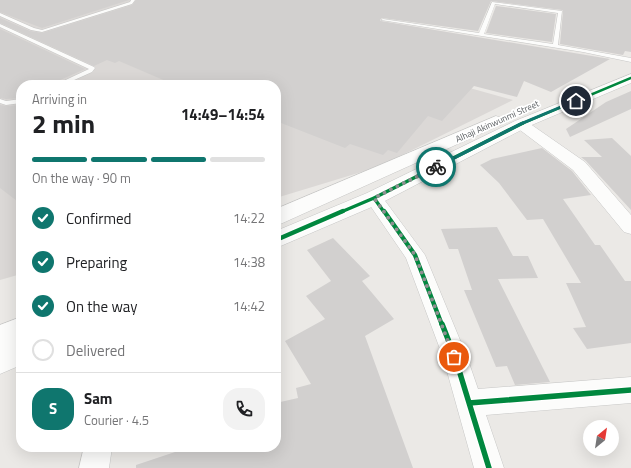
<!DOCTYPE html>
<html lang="en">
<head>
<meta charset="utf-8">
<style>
	body { margin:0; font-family:"Titillium Web",sans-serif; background:#f2f2f2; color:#202124; height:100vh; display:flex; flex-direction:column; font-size:15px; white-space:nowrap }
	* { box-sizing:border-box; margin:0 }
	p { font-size:13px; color:#757577 }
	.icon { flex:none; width:22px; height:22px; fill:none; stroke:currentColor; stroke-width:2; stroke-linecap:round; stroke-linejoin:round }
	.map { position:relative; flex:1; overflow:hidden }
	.details { position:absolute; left:16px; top:80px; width:265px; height:372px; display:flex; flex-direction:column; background:#fff; border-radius:16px; box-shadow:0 4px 16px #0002 }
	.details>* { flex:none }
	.needle { width:26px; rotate:30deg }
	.controls { position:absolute; left:583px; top:420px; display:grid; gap:8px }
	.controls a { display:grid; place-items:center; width:36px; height:36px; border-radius:50%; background:#fff; box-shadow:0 4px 16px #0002; font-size:20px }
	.pin { position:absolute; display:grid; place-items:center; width:34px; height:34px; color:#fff; margin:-17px; border:2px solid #fff; border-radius:50%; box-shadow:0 1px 4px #0007 }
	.courier { position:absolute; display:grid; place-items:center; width:40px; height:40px; margin:-20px; border:3px solid #0f766e; border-radius:50%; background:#fff; color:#222; box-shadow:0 1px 5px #0007 }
	.summary em { font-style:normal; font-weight:700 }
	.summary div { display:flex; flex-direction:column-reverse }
	.summary { display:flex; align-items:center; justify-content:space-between; height:68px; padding:0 16px }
	h1 { font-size:26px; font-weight:700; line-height:30px }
	.bar { display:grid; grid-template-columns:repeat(4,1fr); gap:6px 4px; align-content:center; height:48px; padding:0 16px }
	.bar i { height:5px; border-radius:3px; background:#e0e0e0 }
	.bar .current { background:#0f766e }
	.bar p { grid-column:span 4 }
	.line { display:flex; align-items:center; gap:10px; padding:0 16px; border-top:1px solid #e0e0e0 }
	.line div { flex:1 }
	.round { display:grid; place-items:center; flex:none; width:42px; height:42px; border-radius:16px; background:#f2f2f2 }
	ol { padding:0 16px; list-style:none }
	li { display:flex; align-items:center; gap:12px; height:44px }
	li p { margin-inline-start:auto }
	li .icon { padding:4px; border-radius:50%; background:#0f766e; color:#fff; stroke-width:4 }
	li:last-child { color:#757577 }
	li i { width:22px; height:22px; border:2px solid #e0e0e0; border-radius:50% }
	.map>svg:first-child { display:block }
</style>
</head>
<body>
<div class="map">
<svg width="631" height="468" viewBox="0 0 631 468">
	<rect width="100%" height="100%" fill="#ebe9e6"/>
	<!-- industrial -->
	<path fill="#dbd8d6" d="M0,0H273L348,54L513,100L378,167L276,198V85H21V274L0,280Z"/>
	<!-- building -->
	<path fill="#d2d0cf" d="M0,0H129L42,28L0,12Z
		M136,0H631V52L625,51L623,55L560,44L563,11L562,10L491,1L478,31L382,18L380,20L381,21L610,59L551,92L524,81L517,97L474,86L442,121L428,116L397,153L388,150L383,155L350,144L345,148L276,121V85H175L119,61L115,63L107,60L94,66L0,23V18L30,31L42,33L132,5Z
		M496,6L556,14L552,42L486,33Z
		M0,29L85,69L49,85H21V98L6,99L0,98Z
		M631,91V109L570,137L566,129L606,102Z
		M0,105L6,106L21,105V204L0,188Z
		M612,138L631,156V210L586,161L581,157H602L584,140Z
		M542,148L572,171L591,195L563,199L595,245H600L625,281H631V343L587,349L573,328L586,327L566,283H581L543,219L527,220L499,183L480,165L492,159Z
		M497,227L513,256H528L538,278L498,279L550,382L515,385L507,366L496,367L464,290H472L458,249H449L441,229Z
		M333,238L370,276L362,281L394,319L365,336L413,468H136V465L190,447H276V403L298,398L296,388L311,384L285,341L325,319L306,296L331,281L307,250Z"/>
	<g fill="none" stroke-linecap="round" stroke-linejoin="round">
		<defs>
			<path id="service" d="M131,0H135L132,4L42,32L31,30L0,16V13L34,28L42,30L130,2Z
				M492,2L562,11L558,45L631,58V62L583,52L381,20L383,19L479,33ZM495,4L558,13L553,44L484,34Z
				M0,24L94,67L95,68L92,72L63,85H55L89,69L0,27Z
				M0,99L6,101L21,99V103L6,105L0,103Z"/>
			<path id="minor" d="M521,120L526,121L585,162L631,215V234L624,232L573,170L516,127L514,124L516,121Z
				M374,192L380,194L425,255L467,357L478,389L631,377V403L486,415L504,468H474L443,357L406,258L365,198L368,194Z
				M84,447H112L109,468H79Z"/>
			<path id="tertiary" d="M631,74V83L527,127L381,203L276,248V231L367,193L515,121Z
				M496,116L502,118L504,121L502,124L276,226V209Z
				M21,317V365L0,374V325Z"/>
		</defs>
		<!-- service casing -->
		<use href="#service" stroke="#c7c7c6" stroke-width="1"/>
		<!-- minor casing -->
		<use href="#minor" stroke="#c7c7c6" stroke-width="1"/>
		<!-- tertiary casing -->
		<use href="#tertiary" stroke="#c7c7c6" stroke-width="1"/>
		<!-- service -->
		<use href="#service" fill="#fcfcfb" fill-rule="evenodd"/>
		<!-- minor -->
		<use href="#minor" fill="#fcfcfb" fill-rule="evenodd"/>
		<!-- tertiary -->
		<use href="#tertiary" fill="#fcfcfb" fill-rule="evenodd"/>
		<defs>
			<path id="cycleway-far3" d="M521,124L631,78"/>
			<path id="cycleway-far2" d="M374,198L384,212
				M341,212L374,198L523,123"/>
			<path id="cycleway-far1" d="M384,211L415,255L442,325
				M276,240L343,211"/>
			<path id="cycleway" d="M442,324L455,357L489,468
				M469,403L631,390"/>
		</defs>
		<!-- cycleway-far3 casing -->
		<use href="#cycleway-far3" stroke="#fff" stroke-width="4"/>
		<!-- cycleway-far2 casing -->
		<use href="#cycleway-far2" stroke="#fff" stroke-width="5.5"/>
		<!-- cycleway-far1 casing -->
		<use href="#cycleway-far1" stroke="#fff" stroke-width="7"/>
		<!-- cycleway casing -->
		<use href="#cycleway" stroke="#fff" stroke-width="8"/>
		<!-- cycleway-far3 -->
		<use href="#cycleway-far3" stroke="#00873e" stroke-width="2.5"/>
		<!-- cycleway-far2 -->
		<use href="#cycleway-far2" stroke="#00873e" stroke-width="3.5"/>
		<!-- cycleway-far1 -->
		<use href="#cycleway-far1" stroke="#00873e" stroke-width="4.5"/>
		<!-- cycleway -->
		<use href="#cycleway" stroke="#00873e" stroke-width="5.5"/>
	</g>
	<!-- route -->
	<path fill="#0f766e" d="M574,100L578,101L522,125L438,168L433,167L519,123Z"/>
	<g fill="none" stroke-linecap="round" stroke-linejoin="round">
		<!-- done -->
		<path stroke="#8e9091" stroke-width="4" stroke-dasharray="0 7.2" d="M436,167L374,198L415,255L454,357"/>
	</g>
	<g text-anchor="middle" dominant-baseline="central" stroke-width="3.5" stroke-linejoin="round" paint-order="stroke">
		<!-- far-street labels -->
		<g font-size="9" fill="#5c6063" stroke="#fff">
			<text transform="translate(497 121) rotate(-24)">Alhaji Akinwunmi Street</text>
		</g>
	</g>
</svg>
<div class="controls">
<a><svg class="needle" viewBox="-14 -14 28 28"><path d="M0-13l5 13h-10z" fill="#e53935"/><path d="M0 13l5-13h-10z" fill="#757577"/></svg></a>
</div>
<div class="pin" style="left:454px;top:357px;background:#ea580c"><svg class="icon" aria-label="bag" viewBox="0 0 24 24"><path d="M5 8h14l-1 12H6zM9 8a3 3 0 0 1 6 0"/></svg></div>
<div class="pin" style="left:576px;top:101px;background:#1f2937"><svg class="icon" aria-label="home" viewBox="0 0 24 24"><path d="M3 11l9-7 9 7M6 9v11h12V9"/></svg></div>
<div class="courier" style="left:436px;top:167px"><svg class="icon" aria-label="bike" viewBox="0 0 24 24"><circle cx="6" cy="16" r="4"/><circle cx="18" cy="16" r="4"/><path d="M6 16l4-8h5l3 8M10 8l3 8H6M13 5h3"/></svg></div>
<section class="details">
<div class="summary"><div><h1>2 min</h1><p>Arriving in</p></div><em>14:49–14:54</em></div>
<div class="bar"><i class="current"></i><i class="current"></i><i class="current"></i><i></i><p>On the way · 90 m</p></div>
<ol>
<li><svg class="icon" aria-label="check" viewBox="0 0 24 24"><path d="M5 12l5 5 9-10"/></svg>Confirmed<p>14:22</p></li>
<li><svg class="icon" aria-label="check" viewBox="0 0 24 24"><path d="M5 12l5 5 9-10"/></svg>Preparing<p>14:38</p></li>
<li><svg class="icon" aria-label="check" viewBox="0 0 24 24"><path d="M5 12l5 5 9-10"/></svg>On the way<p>14:42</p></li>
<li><i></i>Delivered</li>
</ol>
<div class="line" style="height:72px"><b class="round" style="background:#0f766e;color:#fff">S</b><div><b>Sam</b><p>Courier · 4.5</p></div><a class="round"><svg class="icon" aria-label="phone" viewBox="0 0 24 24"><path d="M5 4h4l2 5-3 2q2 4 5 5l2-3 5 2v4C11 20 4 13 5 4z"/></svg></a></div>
</section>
</div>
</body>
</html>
